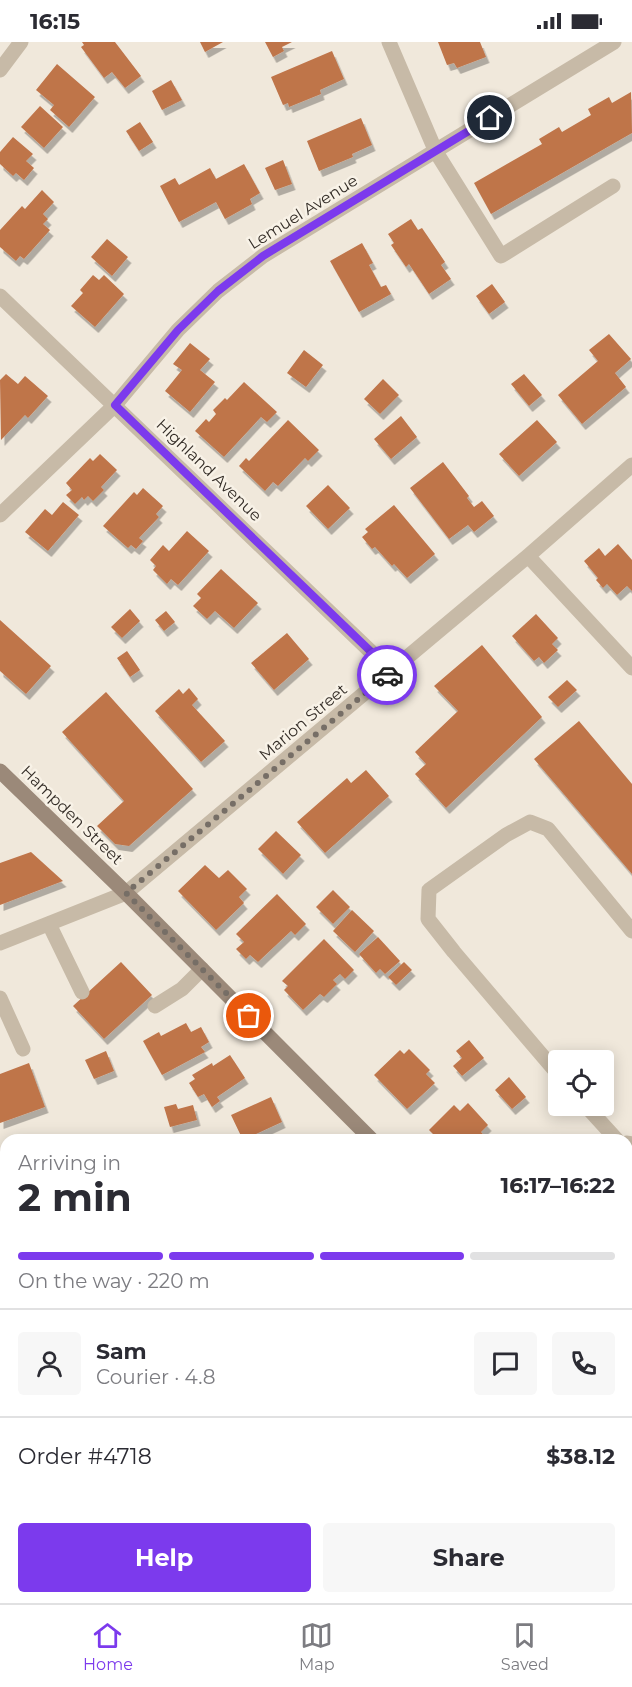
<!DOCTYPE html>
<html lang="en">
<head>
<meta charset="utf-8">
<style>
	body { margin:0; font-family:Montserrat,sans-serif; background:#f7f7f7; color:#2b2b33; height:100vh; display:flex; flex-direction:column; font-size:22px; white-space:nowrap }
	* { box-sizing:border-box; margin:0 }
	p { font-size:20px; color:#7c7c81 }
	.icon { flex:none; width:33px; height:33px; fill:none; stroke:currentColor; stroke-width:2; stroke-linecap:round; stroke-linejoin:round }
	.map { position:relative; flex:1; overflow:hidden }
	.side { position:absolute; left:0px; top:1092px; width:633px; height:470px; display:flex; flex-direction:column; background:#fff; border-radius:18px 18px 0 0; box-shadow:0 3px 15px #0003 }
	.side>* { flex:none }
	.buttons { position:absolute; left:548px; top:1008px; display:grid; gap:12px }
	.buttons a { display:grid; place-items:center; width:66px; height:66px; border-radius:6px; background:#fff; box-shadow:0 3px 15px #0003; font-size:30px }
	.pin { position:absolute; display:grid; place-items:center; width:51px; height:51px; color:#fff; margin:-26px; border:3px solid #fff; border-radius:50%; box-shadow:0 2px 6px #0007 }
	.courier { position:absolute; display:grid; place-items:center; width:60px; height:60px; margin:-30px; border:4px solid #7c3aed; border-radius:50%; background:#fff; color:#222; box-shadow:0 2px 8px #0007 }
	.overview em { font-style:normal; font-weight:700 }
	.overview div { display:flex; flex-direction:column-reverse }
	.overview { display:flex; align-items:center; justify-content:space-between; height:102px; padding:0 18px }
	h1 { font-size:39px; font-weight:700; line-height:45px }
	.bar { display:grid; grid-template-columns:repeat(4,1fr); gap:9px 6px; align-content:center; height:72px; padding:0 18px }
	.bar i { height:8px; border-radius:4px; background:#e1e1e2 }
	.bar .selected { background:#7c3aed }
	.bar p { grid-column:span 4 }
	.line { display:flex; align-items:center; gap:15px; padding:0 18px; border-top:2px solid #e1e1e2 }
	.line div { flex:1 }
	.round { display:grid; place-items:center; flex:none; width:63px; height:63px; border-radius:6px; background:#f7f7f7 }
	.primary-button { display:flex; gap:12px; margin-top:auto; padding:12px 18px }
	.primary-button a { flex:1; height:69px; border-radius:6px; background:#7c3aed; color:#fff; font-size:24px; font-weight:700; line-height:69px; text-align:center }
	.primary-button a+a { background:#f7f7f7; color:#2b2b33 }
	.status { display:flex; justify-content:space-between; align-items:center; height:42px; padding:0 30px; background:#fff; direction:ltr }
	.status svg { height:16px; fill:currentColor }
	.dock { display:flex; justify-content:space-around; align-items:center; height:84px; border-top:2px solid #e1e1e2; background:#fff; font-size:16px; color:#7c7c81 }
	.dock a { display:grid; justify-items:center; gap:3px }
	.dock .selected { color:#7c3aed }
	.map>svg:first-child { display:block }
</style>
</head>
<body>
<div class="status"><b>16:15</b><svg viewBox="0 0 49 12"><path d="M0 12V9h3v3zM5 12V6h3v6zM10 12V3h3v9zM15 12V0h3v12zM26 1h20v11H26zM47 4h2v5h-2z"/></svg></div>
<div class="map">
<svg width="632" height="1561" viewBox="0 0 632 1561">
	<defs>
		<filter id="shadow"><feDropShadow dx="3.5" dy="6" stdDeviation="0" flood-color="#0004"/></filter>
	</defs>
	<rect width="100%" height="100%" fill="#f0e8db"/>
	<!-- building -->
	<path fill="#bf744a" filter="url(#shadow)" d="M82,0H115L141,34L125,46L112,30L104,36L81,5L84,3Z
		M200,0H223L205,10Z
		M265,0H292L282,5L284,9L273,15Z
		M438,0H480L486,15L457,26L454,21L447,23Z
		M332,9L344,37L320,48L321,52L289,65L288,61L283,63L271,35Z
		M57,22L95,55L69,85L50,68L54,63L36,48Z
		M171,38L182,58L162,68L152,49Z
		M631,50L632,91L491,172L474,141L542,102L539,97L559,85L562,90L591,73L588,67L609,55L612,61Z
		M40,64L63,85L44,106L21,85Z
		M361,76L372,103L352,112L353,115L319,129L307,99Z
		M140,80L153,100L139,109L126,89Z
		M13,95L33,112L26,119L34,126L24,138L16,131L13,134L0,122V110Z
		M283,118L292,142L275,148L265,126Z
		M244,122L260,151L250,157L252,162L225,177L216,160L179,180L160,144L175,136L179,143L210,126L216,137Z
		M42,148L54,160L43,172L48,177L43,182L50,188L24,217L20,214L16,219L0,205V188L22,164L25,167Z
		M411,177L418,188L422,186L445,220L441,223L451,237L429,252L409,222L406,225L391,203L394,201L388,192Z
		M107,197L128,215L112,234L91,215Z
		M362,201L373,221L369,223L381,245L386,243L391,252L359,270L330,219Z
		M93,233L99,238L104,233L124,252L95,285L71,264L83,251L80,248Z
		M492,242L505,260L489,272L476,254Z
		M609,292L631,317L615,331L626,345L582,382L558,353L598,319L589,308Z
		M190,301L210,317L200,328L215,340L190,370L165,349L182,328L173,322Z
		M304,308L323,323L306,345L287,331Z
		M6,332L18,342L25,334L48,354L28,376L25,373L1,398L0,338Z
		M524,332L542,353L529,364L511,342Z
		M383,337L399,353L380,372L364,357Z
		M244,340L277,370L267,380L261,375L224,415L195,389L206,377L209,380L216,372L213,368L225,356L227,358Z
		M401,374L417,395L391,417L374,397Z
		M288,378L319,408L308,419L305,416L278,444L273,440L265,449L239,424L246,416L249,419Z
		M537,378L557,400L519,434L499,412Z
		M100,412L117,428L101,445L104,448L93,459L88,454L84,458L82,455L75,462L66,453L72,448L66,441L90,416L93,419Z
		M443,420L469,454L467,456L474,465L482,459L494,474L474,490L468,483L449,497L410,446Z
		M328,443L350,466L328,487L306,464Z
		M143,446L163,464L156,472L159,475L139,496L143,499L136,507L131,503L128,506L103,484L134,450L137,453Z
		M63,460L79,473L48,509L25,490L45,467L52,473Z
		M394,463L435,512L407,536L394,522L392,524L375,505L372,507L362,495L368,490L365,487Z
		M187,489L209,509L178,543L171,537L167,542L153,528L156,524L150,518L163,503L169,509Z
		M618,502L632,518V549L627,544L617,553L607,542L603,546L596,538L598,536L584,519L599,506L605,514Z
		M221,527L258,561L234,586L215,569L207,577L193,564L201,556L197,552Z
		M130,567L140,579L122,596L111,585Z
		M166,569L175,580L164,589L155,578Z
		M536,572L558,596L552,602L558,608L544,621L539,615L534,619L512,594Z
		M0,578L51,624L26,652L0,629Z
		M287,591L309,617L274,648L251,621Z
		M482,603L542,675L446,766L415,732L426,722L415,710L458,669L434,644Z
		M127,609L140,628L130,635L117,616Z
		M567,638L577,648L558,665L548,655Z
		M189,646L198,657L192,663L225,699L201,720L155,669L179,647L183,652Z
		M106,650L193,747L129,804L115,802L97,784L124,759L62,690Z
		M579,679L632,742V832L534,717Z
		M366,728L389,754L325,811L297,780L347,736L351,741Z
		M276,789L301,813L283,832L258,807Z
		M31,810L63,839L0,863V821Z
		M205,823L219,836L228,828L247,847L239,855L244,861L216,888L178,849Z
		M333,848L350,865L333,882L316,865Z
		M277,852L306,882L295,893L291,889L258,920L250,913L246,917L236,907L244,900L236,892Z
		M352,868L374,889L355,910L333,889Z
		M378,895L400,919L385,932L380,927L376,931L359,912Z
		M324,897L354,928L345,937L340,932L333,938L337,942L324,955L320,952L303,968L284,948L288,944L282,939Z
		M121,920L152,953L104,997L73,964Z
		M404,920L412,928L396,943L388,935Z
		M186,981L191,990L201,985L209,1000L201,1005L205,1010L162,1033L143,999L159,990L161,994Z
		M469,998L484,1016L462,1034L453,1024L462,1016L456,1009Z
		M409,1007L430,1028L426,1032L435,1041L407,1067L374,1033L400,1008L404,1012Z
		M106,1009L114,1029L94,1037L85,1018Z
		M230,1013L245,1036L217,1055L220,1059L212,1065L204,1052L198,1055L189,1041L195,1037L192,1033L212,1021L213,1024Z
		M29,1021L45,1065L0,1081V1032Z
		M509,1035L526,1055L512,1067L495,1048Z
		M271,1055L282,1080L243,1098L231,1073Z
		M468,1061L488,1083L481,1090L488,1098H439L429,1088L454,1063L460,1069Z
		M176,1062L178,1067L193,1063L197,1078L170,1085L164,1065Z
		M0,1223L6,1239V1247L0,1249Z
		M632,1244V1290L627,1294V1249Z
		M6,1358V1399L0,1400V1359Z
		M627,1412H632V1446H627Z
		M140,1556H165V1561H140Z
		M472,1556H493L494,1561H473Z"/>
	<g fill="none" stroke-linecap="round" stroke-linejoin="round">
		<!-- lane -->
		<path stroke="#c7baa7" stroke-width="15" d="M436,110L501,214L613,144
			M49,882L82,950
			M0,956L23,1007
			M155,964L182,947L202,927
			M558,1032L454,910L428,877L429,848L506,793L530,780L548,787L632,889
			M586,1064L617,1098
			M627,1101L632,1102"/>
		<!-- street -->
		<path stroke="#c7baa7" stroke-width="15" d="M389,0L436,110
			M0,28L21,0
			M0,254L391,629
			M0,473L115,363L178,288L218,249L263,214L614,0
			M528,514L632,626
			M0,901L126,851L528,514L632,423
			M0,1309L6,1307
			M0,1457L6,1456"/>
		<!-- secondary -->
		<path stroke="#9b8979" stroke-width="15" d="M0,729L126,851L372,1098
			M627,1359L632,1364"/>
	</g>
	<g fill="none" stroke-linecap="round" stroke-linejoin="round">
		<!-- done -->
		<path stroke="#766e66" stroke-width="6" stroke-dasharray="0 10.8" d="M249,974L126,851L387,633"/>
		<!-- route -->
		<path stroke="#7c3aed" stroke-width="8" d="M387,633L391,629L115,363L178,288L218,249L263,214L490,76"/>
	</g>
	<g text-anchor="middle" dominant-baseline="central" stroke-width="5" stroke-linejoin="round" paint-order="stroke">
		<!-- street labels -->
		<g font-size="16" fill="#342d27" stroke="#f8f2e7">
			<text transform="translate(303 170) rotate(-32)">Lemuel Avenue</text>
			<text transform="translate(209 428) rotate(44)">Highland Avenue</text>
			<text transform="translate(303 680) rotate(-40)">Marion Street</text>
			<text transform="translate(72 773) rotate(44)">Hampden Street</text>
		</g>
	</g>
</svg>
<div class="buttons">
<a><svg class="icon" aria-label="locate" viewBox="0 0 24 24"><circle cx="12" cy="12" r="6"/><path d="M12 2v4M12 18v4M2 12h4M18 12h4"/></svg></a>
</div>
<div class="pin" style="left:249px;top:974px;background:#ea580c"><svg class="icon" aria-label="bag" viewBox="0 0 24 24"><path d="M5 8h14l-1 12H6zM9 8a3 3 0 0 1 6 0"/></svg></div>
<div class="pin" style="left:490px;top:76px;background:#1f2937"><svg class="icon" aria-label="home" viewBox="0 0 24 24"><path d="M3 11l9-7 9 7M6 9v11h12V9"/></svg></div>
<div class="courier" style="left:387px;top:633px"><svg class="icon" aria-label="car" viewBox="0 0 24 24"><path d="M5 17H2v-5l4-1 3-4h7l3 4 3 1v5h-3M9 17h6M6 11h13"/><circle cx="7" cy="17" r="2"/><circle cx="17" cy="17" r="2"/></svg></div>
<section class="side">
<div class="overview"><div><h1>2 min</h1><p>Arriving in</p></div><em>16:17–16:22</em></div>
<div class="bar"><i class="selected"></i><i class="selected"></i><i class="selected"></i><i></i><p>On the way · 220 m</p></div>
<div class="line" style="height:108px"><a class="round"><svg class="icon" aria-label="person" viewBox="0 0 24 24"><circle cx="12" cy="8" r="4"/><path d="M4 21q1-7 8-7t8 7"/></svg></a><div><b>Sam</b><p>Courier · 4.8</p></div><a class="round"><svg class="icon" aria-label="chat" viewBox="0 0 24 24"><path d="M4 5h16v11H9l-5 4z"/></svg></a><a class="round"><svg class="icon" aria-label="phone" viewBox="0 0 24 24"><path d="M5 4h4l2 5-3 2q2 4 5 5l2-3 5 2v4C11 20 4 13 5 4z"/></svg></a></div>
<div class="line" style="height:78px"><div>Order #4718</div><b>$38.12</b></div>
<div class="primary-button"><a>Help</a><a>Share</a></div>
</section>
</div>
<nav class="dock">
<a class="selected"><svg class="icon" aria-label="home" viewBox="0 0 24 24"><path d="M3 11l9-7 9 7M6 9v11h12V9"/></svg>Home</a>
<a><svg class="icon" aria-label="map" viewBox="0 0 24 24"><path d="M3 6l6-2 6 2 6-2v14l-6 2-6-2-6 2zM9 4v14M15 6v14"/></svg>Map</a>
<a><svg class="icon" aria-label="saved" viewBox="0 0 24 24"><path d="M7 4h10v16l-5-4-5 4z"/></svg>Saved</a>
</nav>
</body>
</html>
